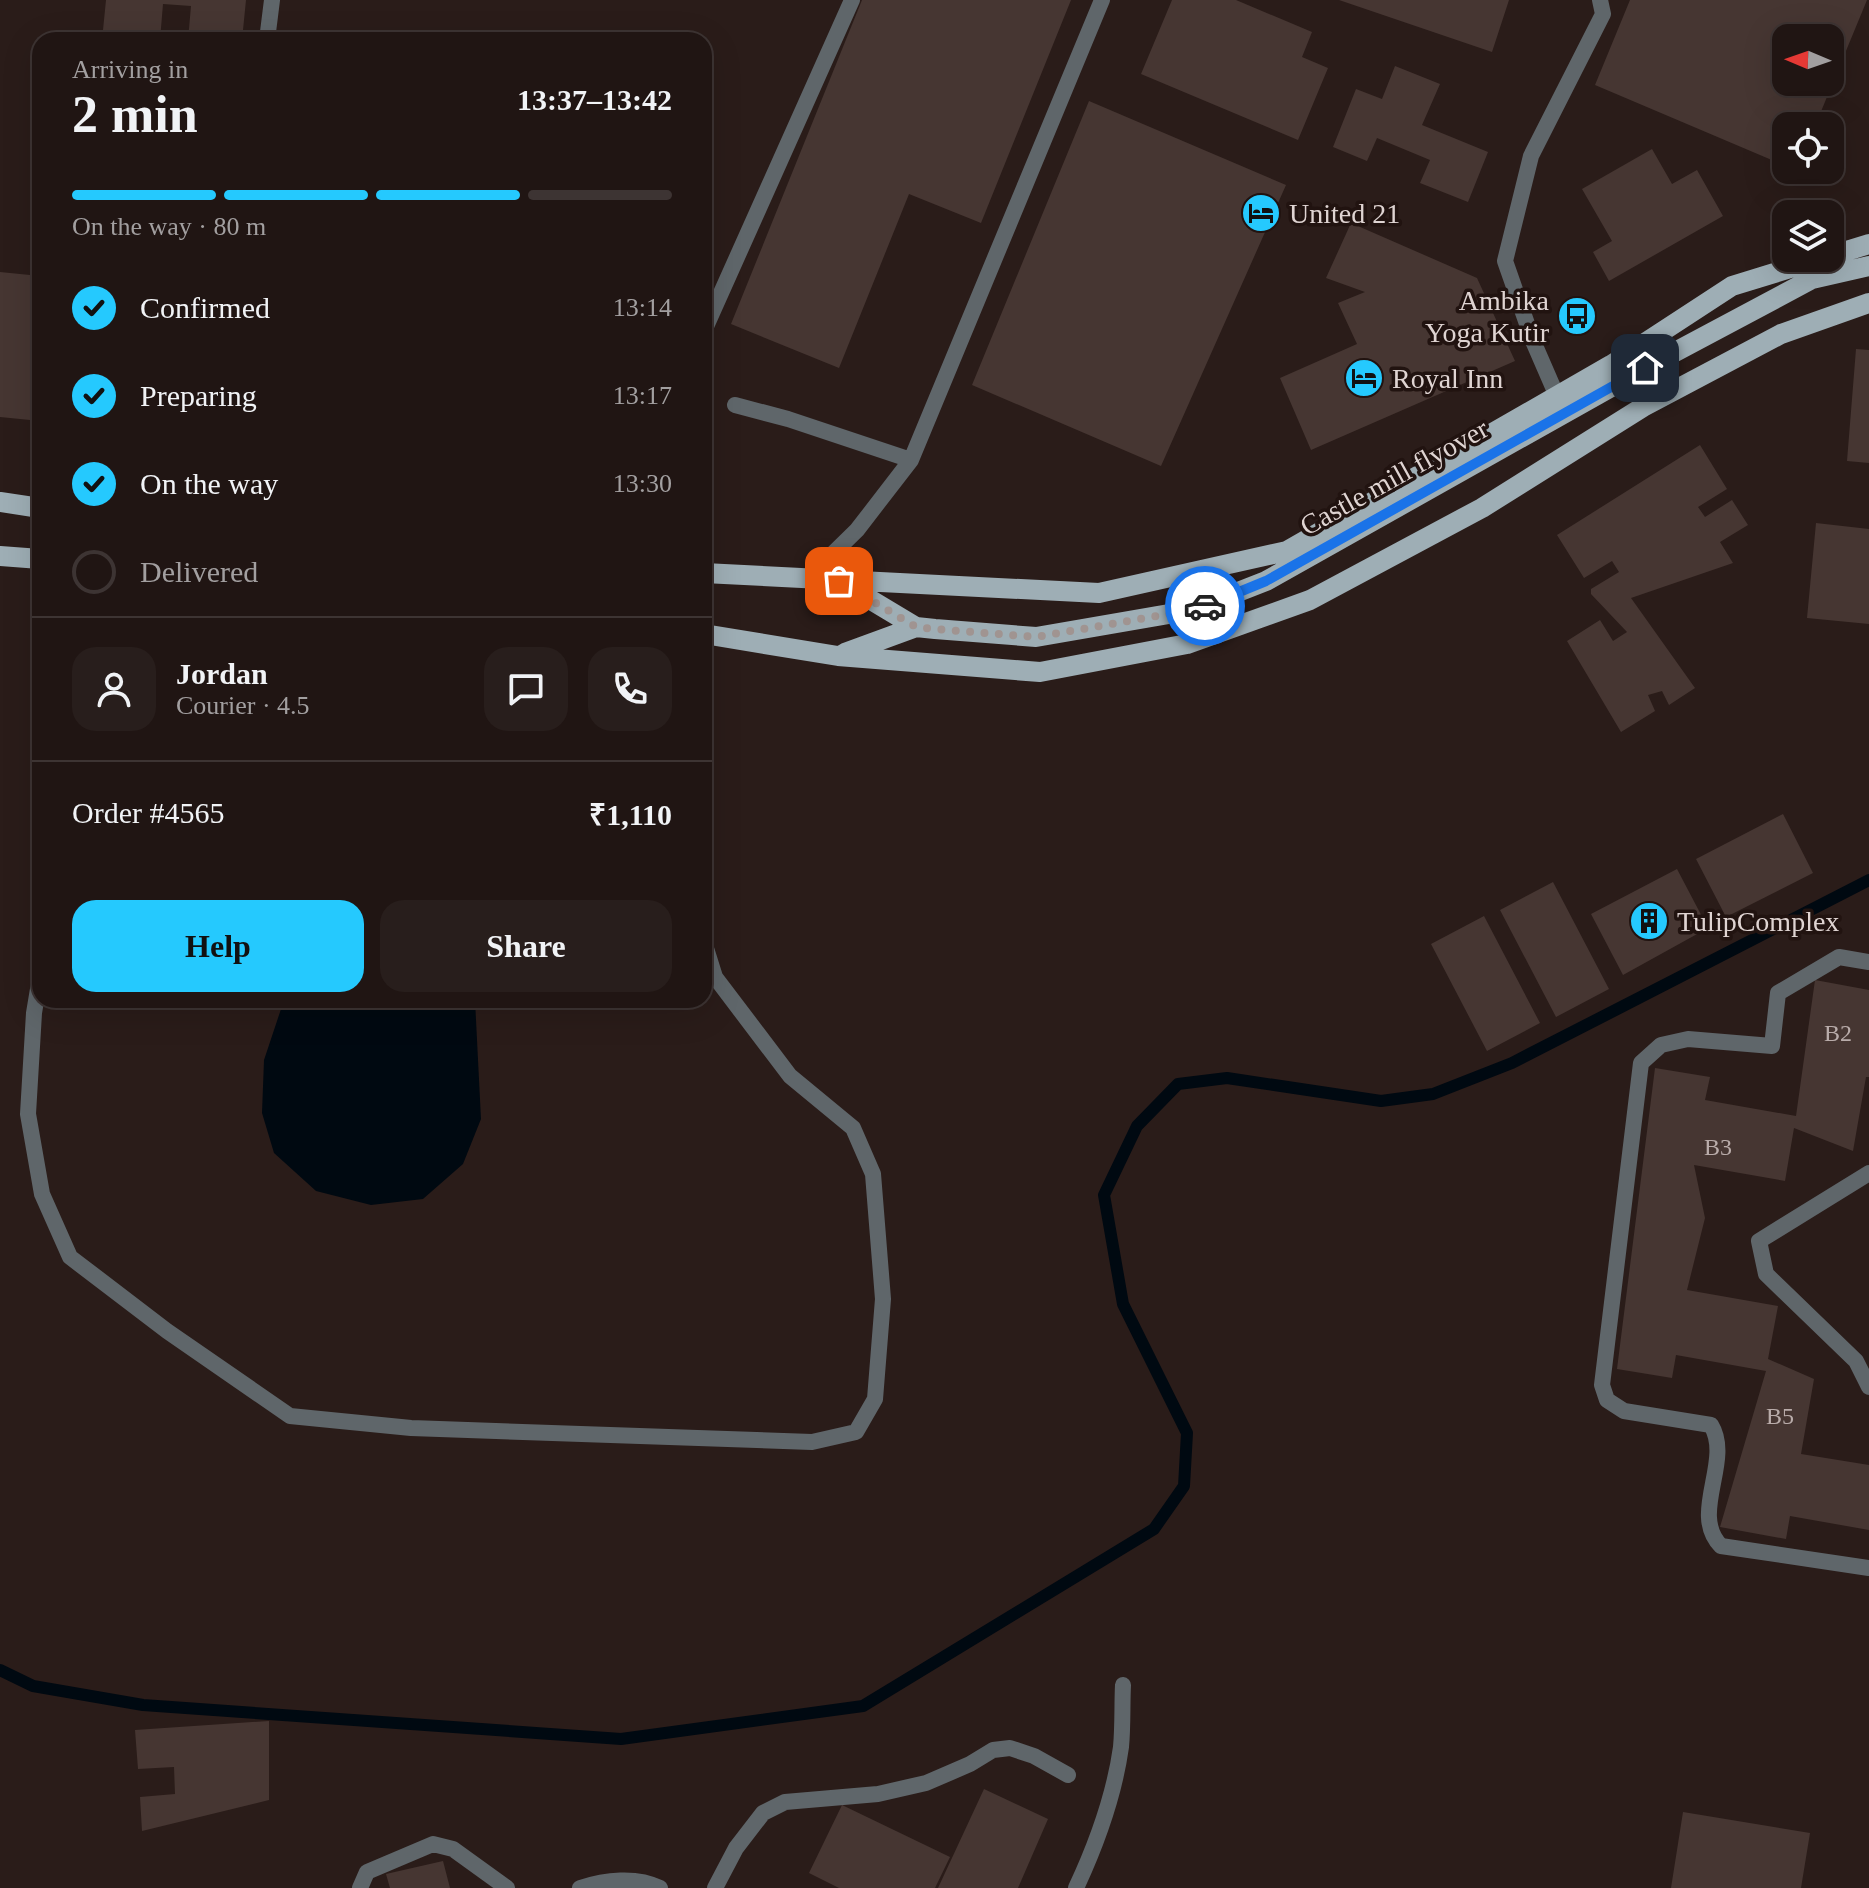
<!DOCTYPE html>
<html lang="en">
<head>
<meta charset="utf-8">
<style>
	body { margin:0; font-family:Georgia,serif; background:#281e1c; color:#f1f3f6; height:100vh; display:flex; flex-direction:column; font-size:30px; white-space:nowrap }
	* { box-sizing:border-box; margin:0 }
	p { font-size:26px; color:#a29fa0 }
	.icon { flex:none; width:44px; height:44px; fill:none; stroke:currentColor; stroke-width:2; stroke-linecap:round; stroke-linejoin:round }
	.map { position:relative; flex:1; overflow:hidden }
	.side { position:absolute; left:32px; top:32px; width:680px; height:976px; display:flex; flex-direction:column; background:#201513; border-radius:24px; box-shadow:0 8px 32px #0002,0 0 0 2px #3d3433 }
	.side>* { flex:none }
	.needle { width:52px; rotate:272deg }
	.tools { position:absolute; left:1772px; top:24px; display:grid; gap:16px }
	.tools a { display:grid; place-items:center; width:72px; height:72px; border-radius:16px; background:#201513; box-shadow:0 8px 32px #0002,0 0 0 2px #3d3433; font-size:40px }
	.pin { position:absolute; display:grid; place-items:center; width:68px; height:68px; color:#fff; margin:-34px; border-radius:16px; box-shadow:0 4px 12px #0006 }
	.courier { position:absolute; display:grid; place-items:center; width:80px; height:80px; margin:-40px; border:6px solid #1a73e8; border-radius:50%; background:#fff; color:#222; box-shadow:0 2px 10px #0007 }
	.head em { font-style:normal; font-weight:800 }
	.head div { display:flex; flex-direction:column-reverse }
	.head { display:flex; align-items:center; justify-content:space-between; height:136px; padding:0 40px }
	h1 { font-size:52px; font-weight:800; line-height:60px }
	.bar { display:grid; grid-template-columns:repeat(4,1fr); gap:12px 8px; align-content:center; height:96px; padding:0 40px }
	.bar i { height:10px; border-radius:6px; background:#3d3433 }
	.bar .active { background:#25c9fe }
	.bar p { grid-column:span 4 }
	.line { display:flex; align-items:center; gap:20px; padding:0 40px; border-top:2px solid #3d3433 }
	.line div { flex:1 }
	.round { display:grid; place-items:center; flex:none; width:84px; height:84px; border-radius:24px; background:#281e1c }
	ol { padding:0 40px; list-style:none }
	li { display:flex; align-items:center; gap:24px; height:88px }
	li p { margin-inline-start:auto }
	li .icon { padding:8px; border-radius:50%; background:#25c9fe; color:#111; stroke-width:4 }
	li:last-child { color:#a29fa0 }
	li i { width:44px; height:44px; border:4px solid #3d3433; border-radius:50% }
	.primary-button { display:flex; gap:16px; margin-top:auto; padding:16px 40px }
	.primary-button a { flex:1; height:92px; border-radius:24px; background:#25c9fe; color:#111; font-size:32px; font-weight:800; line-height:92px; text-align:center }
	.primary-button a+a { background:#281e1c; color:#f1f3f6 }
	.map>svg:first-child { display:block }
</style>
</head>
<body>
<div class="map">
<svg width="1869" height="1888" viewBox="0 0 1869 1888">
	<rect width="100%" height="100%" fill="#2a1c19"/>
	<!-- water -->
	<path fill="#000911" d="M284,1000H475L481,1119L463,1164L423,1199L371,1205L316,1191L274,1153L262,1113L264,1060Z"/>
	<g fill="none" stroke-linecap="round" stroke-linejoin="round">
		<!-- stream -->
		<path stroke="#000911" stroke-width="12" d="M0,1670L33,1686L143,1705L621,1739L863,1706L1154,1529L1184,1486L1187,1433L1123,1304L1104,1195L1137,1126L1178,1084L1227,1078L1381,1101L1433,1094L1512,1063L1869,880"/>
	</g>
	<!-- building -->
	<path fill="#463632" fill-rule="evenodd" d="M106,0H246L242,40H188L191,6L163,4L160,40H102Z
		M862,0H1071L981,223L909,194L839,368L731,324Z
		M1172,0H1236L1312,32L1302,57L1328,68L1298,140L1141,74Z
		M1339,0H1509L1492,52Z
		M1630,0H1867L1815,126H1786V166L1595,85ZM1786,38H1830V82H1786Z
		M1395,66L1440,84L1422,125L1488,152L1468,202L1420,183L1430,160L1377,138L1367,161L1333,147L1356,89L1382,99Z
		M1089,101L1286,185L1161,466L972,385Z
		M1652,149L1672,184L1697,170L1723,216L1609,281L1593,252L1612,241L1582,189Z
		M1351,223L1477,278L1515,361L1311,450L1280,378L1357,344L1338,303L1365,292L1326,278Z
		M0,272L40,276V421L0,417Z
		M1856,349L1869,350V463L1847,461Z
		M1700,445L1727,489L1698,507L1705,517L1732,500L1748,525L1720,542L1733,563L1631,598L1695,688L1669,705L1662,691L1648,695L1655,711L1621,732L1567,641L1600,620L1613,641L1627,632L1591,594V589L1619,572L1612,561L1584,578L1557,535Z
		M1816,523L1869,529V624L1807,618Z
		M1783,814L1813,873L1726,917L1696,859Z
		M1677,869L1708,928L1623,975L1591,914Z
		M1553,882L1609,989L1556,1017L1500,910Z
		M1484,916L1540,1023L1487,1051L1431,944Z
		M1815,980L1869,990V1077H1866L1853,1151L1794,1128L1785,1181L1694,1165L1705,1218L1687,1290L1778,1306L1768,1359L1814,1379L1801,1454L1869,1465V1530L1790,1516L1786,1539L1720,1527L1766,1371L1676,1355L1672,1378L1617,1369L1655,1068L1710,1077L1705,1100L1796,1116Z
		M269,1721V1800L142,1831L140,1797L175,1794L174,1767L138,1769L135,1730Z
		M984,1789L1048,1819L1018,1888H938Z
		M842,1805L950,1857L935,1888H839L809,1873Z
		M1683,1812L1810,1833L1801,1888H1671Z
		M443,1861L450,1888H390L386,1874Z"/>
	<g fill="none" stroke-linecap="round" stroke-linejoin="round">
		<!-- lane -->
		<path stroke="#5f666a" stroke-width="16" d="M1556,394L1533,341L1505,261L1531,156L1603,14L1600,0
			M735,405L788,419L911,460
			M810,576L857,530L911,460L1102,0"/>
		<!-- street -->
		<path stroke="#5f666a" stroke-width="16" d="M267,40L272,0
			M704,331L852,0
			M1869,962L1839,957L1778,993L1772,1046L1688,1039L1661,1045L1641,1063L1602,1385L1607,1400L1624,1411L1711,1425C1733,1461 1689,1514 1721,1546L1869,1568
			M40,977L34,1013L28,1114L42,1194L70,1257L167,1331L290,1416L411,1428L812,1442L856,1432L875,1399L883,1299L873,1174L853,1128L790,1076L715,977L704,942
			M1869,1173L1759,1241L1766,1274L1856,1361L1869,1387
			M360,1888L367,1872L433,1844L453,1849L507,1888
			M580,1888C605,1880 636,1876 660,1888
			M715,1888L736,1848L763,1813L785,1802L878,1794L926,1783L970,1764L993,1750L1010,1748L1034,1756L1068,1775
			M1076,1888C1097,1843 1114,1797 1121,1747C1123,1726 1122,1705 1123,1685"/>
		<!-- primary -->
		<path stroke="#9eaeb5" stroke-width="20" d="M1830,256L1869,244
			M0,502L40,508
			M0,556L40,559
			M704,573L1099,593L1287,551L1611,365L1732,286L1823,258
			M841,582L916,627L935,629L1036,637L1192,610L1266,581L1645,368L1812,279L1869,266
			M704,634L838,656L1040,672L1187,644L1310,600L1482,508L1643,407L1781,334L1869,303
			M845,653L916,627"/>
	</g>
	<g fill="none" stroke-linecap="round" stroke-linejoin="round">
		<!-- done -->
		<path stroke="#a09491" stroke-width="8" stroke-dasharray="0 14.4" d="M839,581L916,627L935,629L1036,637L1192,610L1205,606"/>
		<!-- route -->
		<path stroke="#1a73e8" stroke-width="10" d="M1205,606L1266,581L1645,368"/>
	</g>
	<!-- icons -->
	<defs>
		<symbol id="hotel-disc" viewBox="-11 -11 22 22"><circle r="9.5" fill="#25c9fe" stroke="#211310"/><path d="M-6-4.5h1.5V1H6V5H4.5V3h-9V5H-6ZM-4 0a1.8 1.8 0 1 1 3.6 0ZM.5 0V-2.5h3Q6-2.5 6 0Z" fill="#111"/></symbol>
		<symbol id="bus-disc" viewBox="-11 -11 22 22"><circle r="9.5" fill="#25c9fe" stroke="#211310"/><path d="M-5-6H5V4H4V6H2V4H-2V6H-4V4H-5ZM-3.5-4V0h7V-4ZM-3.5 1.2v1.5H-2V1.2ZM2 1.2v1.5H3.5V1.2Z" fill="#111"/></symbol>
		<symbol id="building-disc" viewBox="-11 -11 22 22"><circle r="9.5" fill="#25c9fe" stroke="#211310"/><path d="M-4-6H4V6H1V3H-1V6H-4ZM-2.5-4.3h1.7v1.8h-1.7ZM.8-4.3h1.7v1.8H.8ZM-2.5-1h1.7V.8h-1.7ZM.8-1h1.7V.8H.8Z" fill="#111"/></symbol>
	</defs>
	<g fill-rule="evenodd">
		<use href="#hotel-disc" x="1239" y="191" width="44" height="44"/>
		<use href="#bus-disc" x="1555" y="294" width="44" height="44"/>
		<use href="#hotel-disc" x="1342" y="356" width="44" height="44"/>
		<use href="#building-disc" x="1627" y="899" width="44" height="44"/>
	</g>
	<g text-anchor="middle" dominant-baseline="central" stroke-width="7" stroke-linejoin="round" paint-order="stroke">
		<!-- number labels -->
		<g font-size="24" fill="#b9acaa">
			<text x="1838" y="1033">B2</text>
			<text x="1718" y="1147">B3</text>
			<text x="1780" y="1416">B5</text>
		</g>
		<!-- poi labels -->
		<g font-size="28" fill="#dfd4d2" stroke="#211310" text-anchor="start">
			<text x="1289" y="213">United 21</text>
			<text x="1549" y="300" text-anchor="end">Ambika<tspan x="1549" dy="32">Yoga Kutir</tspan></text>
			<text x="1392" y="378">Royal Inn</text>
			<text x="1677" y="921">TulipComplex</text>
		</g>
		<!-- street labels -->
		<g font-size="28" fill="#dfd4d2" stroke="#211310">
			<text transform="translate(1394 477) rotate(-29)">Castle mill flyover</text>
		</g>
	</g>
</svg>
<div class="tools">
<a><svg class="needle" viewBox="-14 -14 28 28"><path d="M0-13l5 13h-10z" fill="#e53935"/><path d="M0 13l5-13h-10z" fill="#a29fa0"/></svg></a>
<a><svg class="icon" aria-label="locate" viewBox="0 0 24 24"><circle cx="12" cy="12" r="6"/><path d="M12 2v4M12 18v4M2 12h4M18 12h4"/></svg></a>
<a><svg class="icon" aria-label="layers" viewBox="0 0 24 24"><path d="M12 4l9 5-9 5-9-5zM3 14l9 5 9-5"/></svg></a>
</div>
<div class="pin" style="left:839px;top:581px;background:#ea580c"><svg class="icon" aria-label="bag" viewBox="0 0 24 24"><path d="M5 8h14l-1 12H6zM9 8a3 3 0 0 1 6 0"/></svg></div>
<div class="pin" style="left:1645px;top:368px;background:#1f2937"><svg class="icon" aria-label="home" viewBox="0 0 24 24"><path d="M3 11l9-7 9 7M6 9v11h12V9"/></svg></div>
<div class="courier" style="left:1205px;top:606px"><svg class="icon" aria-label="car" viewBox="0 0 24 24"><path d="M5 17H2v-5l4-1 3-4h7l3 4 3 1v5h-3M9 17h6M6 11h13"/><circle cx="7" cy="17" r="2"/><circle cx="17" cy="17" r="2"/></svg></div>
<section class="side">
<div class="head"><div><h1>2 min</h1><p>Arriving in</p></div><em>13:37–13:42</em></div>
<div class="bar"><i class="active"></i><i class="active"></i><i class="active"></i><i></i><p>On the way · 80 m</p></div>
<ol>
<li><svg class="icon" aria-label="check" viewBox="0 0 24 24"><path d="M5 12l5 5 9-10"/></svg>Confirmed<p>13:14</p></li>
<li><svg class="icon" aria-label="check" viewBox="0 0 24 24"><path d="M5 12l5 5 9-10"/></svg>Preparing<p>13:17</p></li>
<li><svg class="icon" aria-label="check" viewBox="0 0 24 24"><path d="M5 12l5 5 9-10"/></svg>On the way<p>13:30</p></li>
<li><i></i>Delivered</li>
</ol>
<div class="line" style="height:144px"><a class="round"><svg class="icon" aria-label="person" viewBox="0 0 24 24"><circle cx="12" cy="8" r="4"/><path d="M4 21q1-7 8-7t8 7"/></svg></a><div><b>Jordan</b><p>Courier · 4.5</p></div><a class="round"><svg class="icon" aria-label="chat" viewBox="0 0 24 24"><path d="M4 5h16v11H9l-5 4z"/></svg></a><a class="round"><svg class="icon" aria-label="phone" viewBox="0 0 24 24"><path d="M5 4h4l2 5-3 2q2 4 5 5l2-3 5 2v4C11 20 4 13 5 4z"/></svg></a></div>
<div class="line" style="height:104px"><div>Order #4565</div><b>₹1,110</b></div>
<div class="primary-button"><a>Help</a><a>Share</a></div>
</section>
</div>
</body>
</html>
